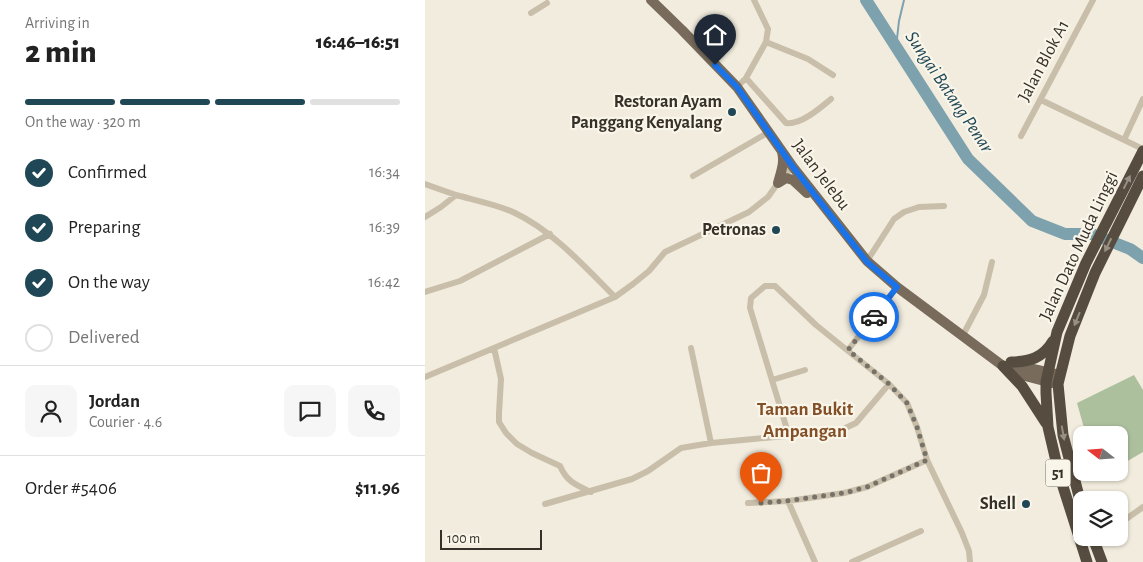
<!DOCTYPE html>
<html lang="en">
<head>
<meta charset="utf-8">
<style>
	body { margin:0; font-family:"Alegreya Sans",sans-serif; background:#f6f6f6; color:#222; height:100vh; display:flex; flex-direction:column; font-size:19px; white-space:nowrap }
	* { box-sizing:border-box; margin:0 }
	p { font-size:16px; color:#767676 }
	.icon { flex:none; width:28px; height:28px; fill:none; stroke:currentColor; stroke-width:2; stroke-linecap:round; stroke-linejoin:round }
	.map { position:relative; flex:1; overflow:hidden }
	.side { display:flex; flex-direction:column; background:#fff; width:425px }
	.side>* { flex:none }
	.needle { width:32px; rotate:287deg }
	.tools { position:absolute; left:648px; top:426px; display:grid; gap:10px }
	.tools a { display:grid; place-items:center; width:55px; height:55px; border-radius:10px; background:#fff; box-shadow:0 1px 4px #0004; font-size:25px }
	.scale { position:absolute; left:15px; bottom:12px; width:102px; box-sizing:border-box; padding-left:5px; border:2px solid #363029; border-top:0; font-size:14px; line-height:18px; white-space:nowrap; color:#363029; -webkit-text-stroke:4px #f9f5e9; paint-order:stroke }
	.pin { position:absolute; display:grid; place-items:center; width:42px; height:42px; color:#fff; margin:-51px -21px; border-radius:50% 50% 50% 0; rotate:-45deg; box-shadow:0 0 5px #0007 }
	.pin .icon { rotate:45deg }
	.courier { position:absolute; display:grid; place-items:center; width:50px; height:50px; margin:-25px; border:4px solid #1a73e8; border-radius:50%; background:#fff; color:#222; box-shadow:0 1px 6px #0007 }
	.overview em { font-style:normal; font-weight:800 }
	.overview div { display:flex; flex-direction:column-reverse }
	.overview { display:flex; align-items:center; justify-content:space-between; height:85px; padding:0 25px }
	h1 { font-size:32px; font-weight:800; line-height:38px }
	.bar { display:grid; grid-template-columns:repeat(4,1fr); gap:8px 5px; align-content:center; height:60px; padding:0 25px }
	.bar i { height:6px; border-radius:4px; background:#e0e0e0 }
	.bar .current { background:#204756 }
	.bar p { grid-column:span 4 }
	.line { display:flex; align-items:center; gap:12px; padding:0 25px; border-top:1px solid #e0e0e0 }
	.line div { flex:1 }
	.round { display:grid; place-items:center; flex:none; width:52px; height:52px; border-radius:10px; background:#f6f6f6 }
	ol { padding:0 25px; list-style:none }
	li { display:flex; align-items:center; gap:15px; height:55px }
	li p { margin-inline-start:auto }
	li .icon { padding:5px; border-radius:50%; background:#204756; color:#fff; stroke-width:4 }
	li:last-child { color:#767676 }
	li i { width:28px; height:28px; border:2px solid #e0e0e0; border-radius:50% }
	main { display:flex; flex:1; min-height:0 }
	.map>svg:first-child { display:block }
</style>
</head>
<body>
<main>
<section class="side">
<div class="overview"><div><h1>2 min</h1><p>Arriving in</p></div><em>16:46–16:51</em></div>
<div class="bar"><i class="current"></i><i class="current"></i><i class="current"></i><i></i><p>On the way · 320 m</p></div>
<ol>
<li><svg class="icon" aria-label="check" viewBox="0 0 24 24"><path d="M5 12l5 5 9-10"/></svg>Confirmed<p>16:34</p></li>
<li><svg class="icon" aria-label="check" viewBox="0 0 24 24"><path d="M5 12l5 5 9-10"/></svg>Preparing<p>16:39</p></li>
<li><svg class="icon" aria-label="check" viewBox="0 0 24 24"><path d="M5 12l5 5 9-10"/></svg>On the way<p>16:42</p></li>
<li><i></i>Delivered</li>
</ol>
<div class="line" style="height:90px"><a class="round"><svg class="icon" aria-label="person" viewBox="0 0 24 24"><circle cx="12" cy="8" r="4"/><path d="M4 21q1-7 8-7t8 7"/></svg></a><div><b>Jordan</b><p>Courier · 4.6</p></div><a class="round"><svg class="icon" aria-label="chat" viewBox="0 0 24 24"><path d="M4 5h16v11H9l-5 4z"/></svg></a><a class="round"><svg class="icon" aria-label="phone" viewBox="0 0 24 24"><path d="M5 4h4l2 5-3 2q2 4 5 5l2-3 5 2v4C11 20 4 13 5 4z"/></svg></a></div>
<div class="line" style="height:65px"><div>Order #5406</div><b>$11.96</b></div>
</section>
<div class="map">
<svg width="718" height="562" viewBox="0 0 718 562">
	<rect width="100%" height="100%" fill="#f1ecdd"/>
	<!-- green -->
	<path fill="#adc09e" d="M709,375L718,390V452L694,466V435H661L652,403Z"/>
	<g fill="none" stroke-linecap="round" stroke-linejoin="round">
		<!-- stream -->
		<path stroke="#7da1ad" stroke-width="2" d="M471,47L474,21L479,0"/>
		<!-- river -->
		<path stroke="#7da1ad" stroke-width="12" d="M441,0L543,159L607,221L640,234H667L705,249L718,258"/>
		<!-- street -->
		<path stroke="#c9bea9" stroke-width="6" d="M106,13L122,3
			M341,42L383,59L408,75
			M321,78L361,123C376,125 395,108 406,99
			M312,87L321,78L341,42L343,29L329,0
			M616,100L718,149
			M596,136L668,0
			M699,140L718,99
			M268,176L344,132
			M0,184L31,195
			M0,217L16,207L31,195C49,200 74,205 90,213C128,231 160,267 190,297
			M442,261L469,219L479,212L494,207L519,206
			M0,292L35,281L125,234
			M537,337L559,295L567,262
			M69,348L76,379L74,413V422L81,433L92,444L107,453L135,466C142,482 151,485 166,492
			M266,348L286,443
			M423,350L472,287
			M0,377L190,297L208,284L224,271L240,252L324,212L343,197L358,176L368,167
			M347,380L380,370
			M364,436L325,308L326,298L340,286H350L391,325L464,384L482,403L492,427L502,460L537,533L544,551L545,562
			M363,501L390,562
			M323,503L363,501L419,493L442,487L502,460
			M120,504L207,479L223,471L256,448L286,443L414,431L431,423L464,384
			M694,524L718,507
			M427,562L496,531"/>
		<!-- primary -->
		<path stroke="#786b5b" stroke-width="10" d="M226,0L257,30L312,87L368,167L442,261L472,287L578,366L600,376L627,383
			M353,183L361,178L368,180L382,193
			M353,183C356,172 360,162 357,152
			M586,362L599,367L635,375"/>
		<!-- highway -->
		<path stroke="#574c40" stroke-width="11" d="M586,362C604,362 618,358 628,341
			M578,366L597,386L621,423
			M656,504L638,435L633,384L645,336L670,273L718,176
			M668,538L677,562
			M662,562L634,474L623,427L621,393V382L632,332L661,263L718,151"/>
	</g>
	<!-- one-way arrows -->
	<defs><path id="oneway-solid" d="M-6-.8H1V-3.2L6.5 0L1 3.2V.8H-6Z" transform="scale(1.25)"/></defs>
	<g fill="#989084">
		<use href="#oneway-solid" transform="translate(702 182) rotate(-63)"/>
		<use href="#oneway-solid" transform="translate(683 245) rotate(116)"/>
		<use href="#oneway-solid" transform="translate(652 319) rotate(112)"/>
		<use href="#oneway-solid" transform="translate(638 433) rotate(80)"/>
	</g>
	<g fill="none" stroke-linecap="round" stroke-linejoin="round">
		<!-- done -->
		<path stroke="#777268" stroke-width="5" stroke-dasharray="0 9" d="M336,503L362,501L419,493L442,487L502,460L492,427L482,403L464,384L423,350L449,317"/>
		<!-- route -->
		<path stroke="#1a73e8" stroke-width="6" d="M290,65L312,87L368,167L442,262L472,287L449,317"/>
	</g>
	<!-- markers -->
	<g fill="#204756" stroke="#f9f5e9" stroke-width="2">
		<circle cx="307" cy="112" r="5"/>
		<circle cx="351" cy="230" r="5"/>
		<circle cx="601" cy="504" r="5"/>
	</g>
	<g text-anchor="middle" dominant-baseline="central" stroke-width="4.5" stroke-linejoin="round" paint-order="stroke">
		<!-- shield labels -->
		<rect fill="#f9f5e9" stroke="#706b63" stroke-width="1" x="620.5" y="459.5" width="25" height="27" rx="4"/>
		<g font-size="16" font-weight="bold" fill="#363029">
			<text x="633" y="473">51</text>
		</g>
		<!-- street labels -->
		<g font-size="18" fill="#363029" stroke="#f9f5e9">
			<text transform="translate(619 61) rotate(-62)">Jalan Blok A1</text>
			<text transform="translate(396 175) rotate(53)">Jalan Jelebu</text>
			<text transform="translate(654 246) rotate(-65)">Jalan Dato Muda Linggi</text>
		</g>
		<!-- poi labels -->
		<g font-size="18" font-weight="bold" fill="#363029" stroke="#f9f5e9" text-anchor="end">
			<text x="297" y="102">Restoran Ayam<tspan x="297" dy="21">Panggang Kenyalang</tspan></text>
			<text x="341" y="230">Petronas</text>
			<text x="591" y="504">Shell</text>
		</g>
		<!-- water labels -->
		<g font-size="19" font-style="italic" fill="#204756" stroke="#f9f5e9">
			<text transform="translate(524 92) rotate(56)">Sungai Batang Penar</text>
		</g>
		<!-- neighbourhood labels -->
		<g font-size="19" font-weight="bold" fill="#824f26" stroke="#f9f5e9">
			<text x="380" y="409">Taman Bukit<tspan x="380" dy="22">Ampangan</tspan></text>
		</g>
	</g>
</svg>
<div class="tools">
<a><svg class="needle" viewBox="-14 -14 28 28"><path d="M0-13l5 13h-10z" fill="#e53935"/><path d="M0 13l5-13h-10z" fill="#767676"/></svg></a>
<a><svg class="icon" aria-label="layers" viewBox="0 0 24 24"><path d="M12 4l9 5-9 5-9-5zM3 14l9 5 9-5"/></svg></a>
</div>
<div class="scale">100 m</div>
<div class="pin" style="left:336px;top:503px;background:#ea580c"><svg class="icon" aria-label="bag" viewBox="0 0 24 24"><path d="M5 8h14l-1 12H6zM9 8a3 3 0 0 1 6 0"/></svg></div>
<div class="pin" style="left:290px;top:65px;background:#1f2937"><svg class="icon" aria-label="home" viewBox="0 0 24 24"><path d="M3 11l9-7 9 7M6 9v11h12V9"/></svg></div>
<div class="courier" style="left:449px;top:317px"><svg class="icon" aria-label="car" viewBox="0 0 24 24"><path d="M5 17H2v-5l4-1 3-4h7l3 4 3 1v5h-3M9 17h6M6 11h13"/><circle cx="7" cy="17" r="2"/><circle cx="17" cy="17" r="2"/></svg></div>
</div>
</main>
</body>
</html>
